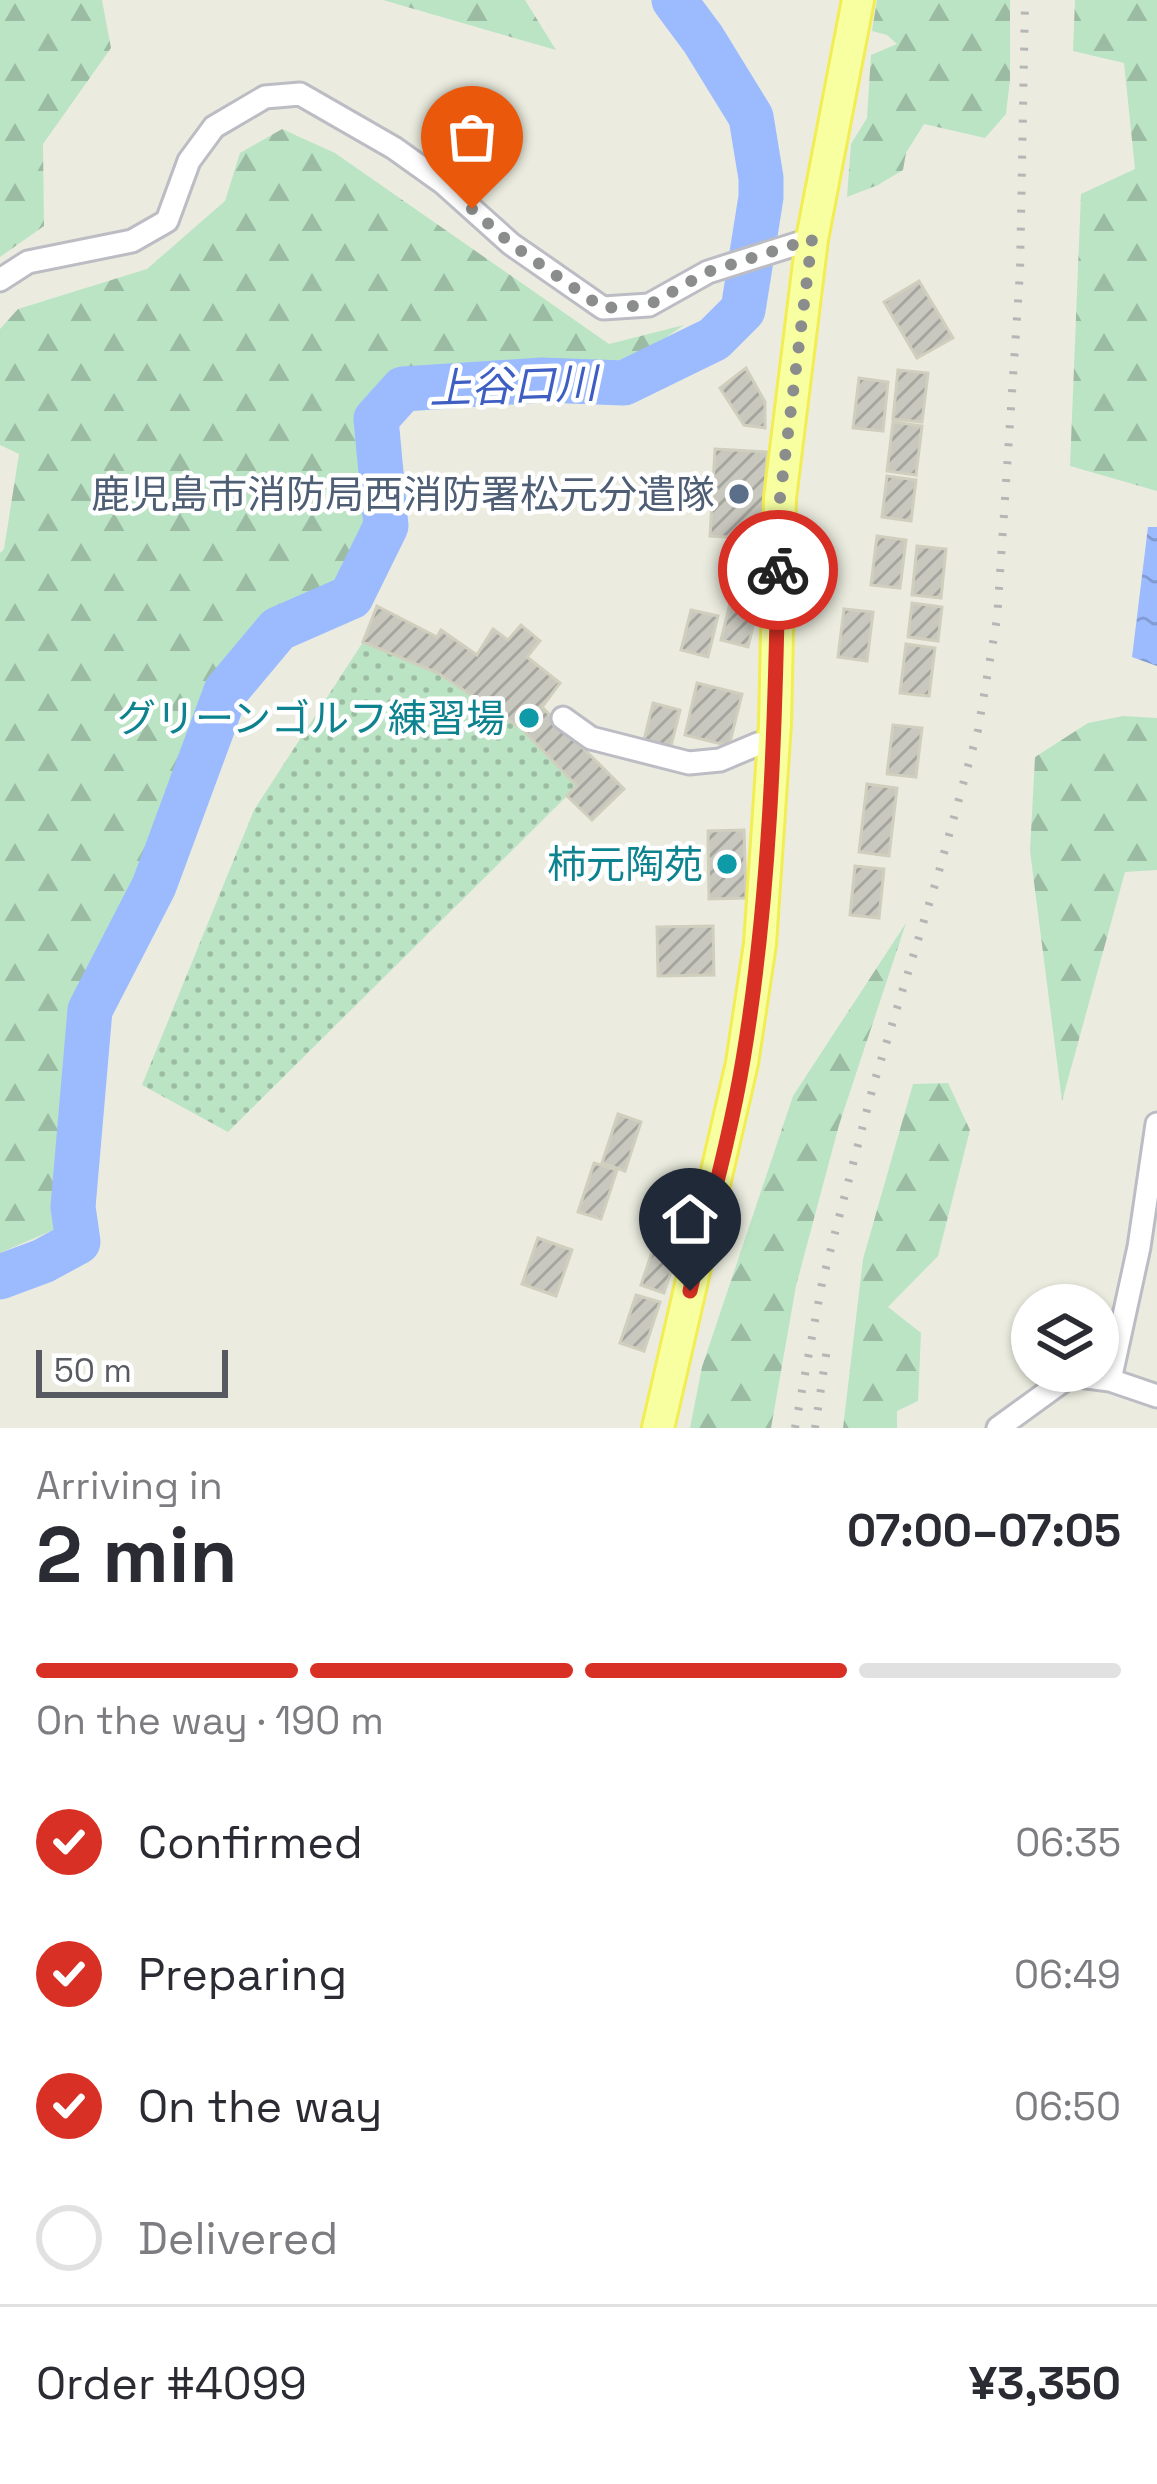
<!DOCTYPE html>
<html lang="en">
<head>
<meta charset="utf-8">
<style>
	body { margin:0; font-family:"Space Grotesk","Noto Sans JP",sans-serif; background:#f2f2f3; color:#2b2b33; height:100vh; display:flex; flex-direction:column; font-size:45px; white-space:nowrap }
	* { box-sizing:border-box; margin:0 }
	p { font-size:39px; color:#7c7c81 }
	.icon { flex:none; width:66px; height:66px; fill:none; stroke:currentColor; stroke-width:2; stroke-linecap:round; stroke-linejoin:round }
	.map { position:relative; height:1428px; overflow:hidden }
	.drawer { display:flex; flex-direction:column; background:#fff; flex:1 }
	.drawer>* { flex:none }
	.tools { position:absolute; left:1011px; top:1284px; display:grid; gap:24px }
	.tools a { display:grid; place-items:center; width:108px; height:108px; border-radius:50%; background:#fff; box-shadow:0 3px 9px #0004; font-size:60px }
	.scale { position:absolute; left:36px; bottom:30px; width:192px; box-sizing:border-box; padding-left:12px; border:6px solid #585a61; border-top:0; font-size:33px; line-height:42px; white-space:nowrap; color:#585a61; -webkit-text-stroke:9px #fff; paint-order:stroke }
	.pin { position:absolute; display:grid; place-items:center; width:102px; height:102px; color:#fff; margin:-123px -51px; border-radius:50% 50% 50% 0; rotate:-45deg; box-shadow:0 0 12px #0007 }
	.pin .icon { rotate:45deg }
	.courier { position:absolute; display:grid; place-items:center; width:120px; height:120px; margin:-60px; border:9px solid #d93025; border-radius:50%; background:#fff; color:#222; box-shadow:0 3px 15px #0007 }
	.summary em { font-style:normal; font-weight:600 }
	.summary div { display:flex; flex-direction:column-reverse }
	.summary { display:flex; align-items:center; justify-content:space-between; height:204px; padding:0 36px }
	h1 { font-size:78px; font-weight:600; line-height:90px }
	.bar { display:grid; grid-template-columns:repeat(4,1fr); gap:18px 12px; align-content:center; height:144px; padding:0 36px }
	.bar i { height:15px; border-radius:9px; background:#e1e1e2 }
	.bar .on { background:#d93025 }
	.bar p { grid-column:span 4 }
	.line { display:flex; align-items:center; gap:30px; padding:0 36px; border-top:3px solid #e1e1e2 }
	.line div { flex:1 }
	ol { padding:0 36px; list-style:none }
	li { display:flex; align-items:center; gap:36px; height:132px }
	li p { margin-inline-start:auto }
	li .icon { padding:12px; border-radius:50%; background:#d93025; color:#fff; stroke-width:4 }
	li:last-child { color:#7c7c81 }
	li i { width:66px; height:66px; border:6px solid #e1e1e2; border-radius:50% }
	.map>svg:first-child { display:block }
</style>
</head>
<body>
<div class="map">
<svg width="1157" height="1428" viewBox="0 0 1157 1428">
	<defs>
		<pattern id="grass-dots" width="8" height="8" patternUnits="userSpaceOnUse" patternTransform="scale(3)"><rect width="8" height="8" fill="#bbe4c5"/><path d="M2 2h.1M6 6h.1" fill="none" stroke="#9bbca3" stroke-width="1.8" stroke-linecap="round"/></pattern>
		<pattern id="forest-firs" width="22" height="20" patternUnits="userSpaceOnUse" patternTransform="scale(3)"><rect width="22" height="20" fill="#bbe4c5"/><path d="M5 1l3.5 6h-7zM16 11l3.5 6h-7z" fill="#9bbca3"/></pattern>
		<pattern id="water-ripples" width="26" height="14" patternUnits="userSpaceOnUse" patternTransform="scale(3)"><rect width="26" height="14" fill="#9cbbff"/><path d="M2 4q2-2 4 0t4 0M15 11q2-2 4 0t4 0" fill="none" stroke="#829bd2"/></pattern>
		<pattern id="building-hatch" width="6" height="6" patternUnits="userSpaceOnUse" patternTransform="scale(3)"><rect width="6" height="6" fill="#c8c8bf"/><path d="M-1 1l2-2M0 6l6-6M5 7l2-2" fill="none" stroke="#a5a59f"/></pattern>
	</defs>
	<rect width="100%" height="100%" fill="#ebecdf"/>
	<!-- grass -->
	<path fill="url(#grass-dots)" d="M363,642L438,673L522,729L577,786L228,1132L142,1085L254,810Z"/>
	<!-- forest -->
	<path fill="url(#forest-firs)" d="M0,0H102L111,48L43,144L44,226L0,257Z
		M383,0H525L556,50Z
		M877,0H1010V80L1006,114L985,138L924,124L906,153L903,170L878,185L847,197L851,144L867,118L871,55L897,44L887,35L872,31Z
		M1075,0H1157V491L1070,466L1081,194L1135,169L1124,63L1073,51Z
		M282,129L335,153L609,344L684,325L623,367L395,374L364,410L374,521L345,579L269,619L208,685L136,887L69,1020L60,1227L0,1253V553L4,549L19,454L0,445V329L18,309L147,269L225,201L240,153Z
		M1123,716L1157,718V870L1125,872L1062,1101L1030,851L1035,757L1088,723Z
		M906,923L839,1125L796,1286L771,1428H690L702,1367L793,1096Z
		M948,1083L970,1130L938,1256L888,1307L921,1333L918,1401L897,1411V1428H843L863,1259L913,1084Z"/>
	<!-- water -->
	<path fill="url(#water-ripples)" d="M1148,527H1157V666L1132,657Z"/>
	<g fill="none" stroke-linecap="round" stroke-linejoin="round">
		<!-- river -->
		<path stroke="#9cbbff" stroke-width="45" d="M0,1277L43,1261L78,1242L73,1207L90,1010L154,886L226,691L278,629L351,597L386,526L376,419L403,389L542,380L624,383L714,339L743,310L761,197V178L751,117L703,39L674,0"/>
	</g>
	<!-- building -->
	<path fill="url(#building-hatch)" stroke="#d0cfbe" stroke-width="3" d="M919,281L953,338L917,358L884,302Z
		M746,368L765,402V428L744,425L720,388Z
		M898,370L928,373L922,422L893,419Z
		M859,378L888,382L883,431L853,428Z
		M893,422L922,426L916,475L887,471Z
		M715,449L767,452L762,539L710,536Z
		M887,476L916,480L911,521L882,517Z
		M877,536L906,540L900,588L871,585Z
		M917,546L946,549L941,598L912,595Z
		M731,599L758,606L748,647L721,640Z
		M912,603L942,607L938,641L908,637Z
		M377,606L437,637L441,630L477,655L493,629L508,640L521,625L540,641L527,657L560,683L542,707L624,789L592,820L567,796L577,786L522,729L438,673L363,642Z
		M844,609L873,612L867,661L838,657Z
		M691,610L718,616L708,657L681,650Z
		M906,644L935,648L929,696L900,693Z
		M697,683L742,694L729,746L685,735Z
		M653,703L680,710L670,750L643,744Z
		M893,725L922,728L916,777L887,774Z
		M867,784L897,788L889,856L859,852Z
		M744,830L746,898L709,899L708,831Z
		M855,866L884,869L879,918L850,915Z
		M713,926L714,975L658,976L657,927Z
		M618,1114L641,1122L625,1171L602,1163Z
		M594,1163L617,1170L601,1219L578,1212Z
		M657,1237L680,1244L664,1293L641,1285Z
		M538,1238L572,1250L556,1296L522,1284Z
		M636,1295L660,1302L644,1351L620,1343Z"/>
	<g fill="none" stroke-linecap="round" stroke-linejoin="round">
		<defs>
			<path id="minor" d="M0,280L28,262L132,241L167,221L189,161L214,127L265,97L300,94L394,148L443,183L511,244L603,308L649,305L708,272L812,239
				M563,718L591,738L689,763L720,760L758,744L774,743
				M1110,1380L1139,1247L1157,1124
				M998,1428L1071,1375L1110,1380L1157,1396"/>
			<path id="primary" d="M658,1428L742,1063L760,944L775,724L780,498L812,239L858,0"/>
		</defs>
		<!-- minor casing -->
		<use href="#minor" stroke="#bcbdc4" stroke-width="27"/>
		<!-- primary casing -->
		<use href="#primary" stroke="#f2ed52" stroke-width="36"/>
		<!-- minor -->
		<use href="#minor" stroke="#fff" stroke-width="21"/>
		<!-- primary -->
		<use href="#primary" stroke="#f7ffa1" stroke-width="30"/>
		<!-- rail -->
		<path stroke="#b5b6b6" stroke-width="8" stroke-dasharray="3 15" stroke-linecap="butt" d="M795,1428L822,1283L874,1083L938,875L978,730L997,619L1020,272L1025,0
			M815,1428L827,1349"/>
	</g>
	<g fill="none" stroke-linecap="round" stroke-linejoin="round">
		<!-- done -->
		<path stroke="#8b8d8d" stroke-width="12" stroke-dasharray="0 21.6" d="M472,209L511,244L603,308L649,305L707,272L812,239L780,498L778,570"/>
		<!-- route -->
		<path stroke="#d93025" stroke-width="15" d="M690,1291C708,1215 730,1138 743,1060C770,899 775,733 778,570"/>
	</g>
	<!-- markers -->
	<circle fill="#5c6f8a" stroke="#fff" stroke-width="4.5" cx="739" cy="494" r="12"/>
	<g fill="#0f9aa8" stroke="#fff" stroke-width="4.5">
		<circle cx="529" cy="718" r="12"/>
		<circle cx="727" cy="864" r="12"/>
	</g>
	<g text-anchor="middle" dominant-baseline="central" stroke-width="9" stroke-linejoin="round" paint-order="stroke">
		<!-- service labels -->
		<g font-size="39" fill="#4e5e75" stroke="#fff" text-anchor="end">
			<text x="715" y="494">鹿児島市消防局西消防署松元分遣隊</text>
		</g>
		<!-- culture labels -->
		<g font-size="39" fill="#0d838f" stroke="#fff" text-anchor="end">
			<text x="505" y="718">グリーンゴルフ練習場</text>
			<text x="703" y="864">柿元陶苑</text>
		</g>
		<!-- water labels -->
		<g font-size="42" font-style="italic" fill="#3e5ec3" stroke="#fff">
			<text transform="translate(513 386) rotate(-2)">上谷口川</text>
		</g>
	</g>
</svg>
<div class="tools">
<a><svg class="icon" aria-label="layers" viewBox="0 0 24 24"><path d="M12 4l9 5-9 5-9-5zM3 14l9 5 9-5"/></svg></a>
</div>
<div class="scale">50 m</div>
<div class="pin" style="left:472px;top:209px;background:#ea580c"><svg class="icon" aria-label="bag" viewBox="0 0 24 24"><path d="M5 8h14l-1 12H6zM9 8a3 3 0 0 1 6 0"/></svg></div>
<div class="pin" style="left:690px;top:1291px;background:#1f2937"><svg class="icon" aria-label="home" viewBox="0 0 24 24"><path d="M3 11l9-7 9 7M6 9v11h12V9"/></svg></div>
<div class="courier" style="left:778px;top:570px"><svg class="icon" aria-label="bike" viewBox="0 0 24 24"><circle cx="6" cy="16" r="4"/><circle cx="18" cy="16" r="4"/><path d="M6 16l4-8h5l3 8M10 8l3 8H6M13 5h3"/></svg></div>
</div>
<section class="drawer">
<div class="summary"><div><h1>2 min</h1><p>Arriving in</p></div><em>07:00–07:05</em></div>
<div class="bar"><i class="on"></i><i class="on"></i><i class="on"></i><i></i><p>On the way · 190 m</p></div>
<ol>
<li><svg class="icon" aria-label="check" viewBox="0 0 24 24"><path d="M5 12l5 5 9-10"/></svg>Confirmed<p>06:35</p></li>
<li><svg class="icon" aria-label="check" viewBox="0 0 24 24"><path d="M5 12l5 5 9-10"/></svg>Preparing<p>06:49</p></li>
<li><svg class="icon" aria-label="check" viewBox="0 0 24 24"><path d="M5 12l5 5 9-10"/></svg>On the way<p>06:50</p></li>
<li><i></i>Delivered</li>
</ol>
<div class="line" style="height:156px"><div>Order #4099</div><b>¥3,350</b></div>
</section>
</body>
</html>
